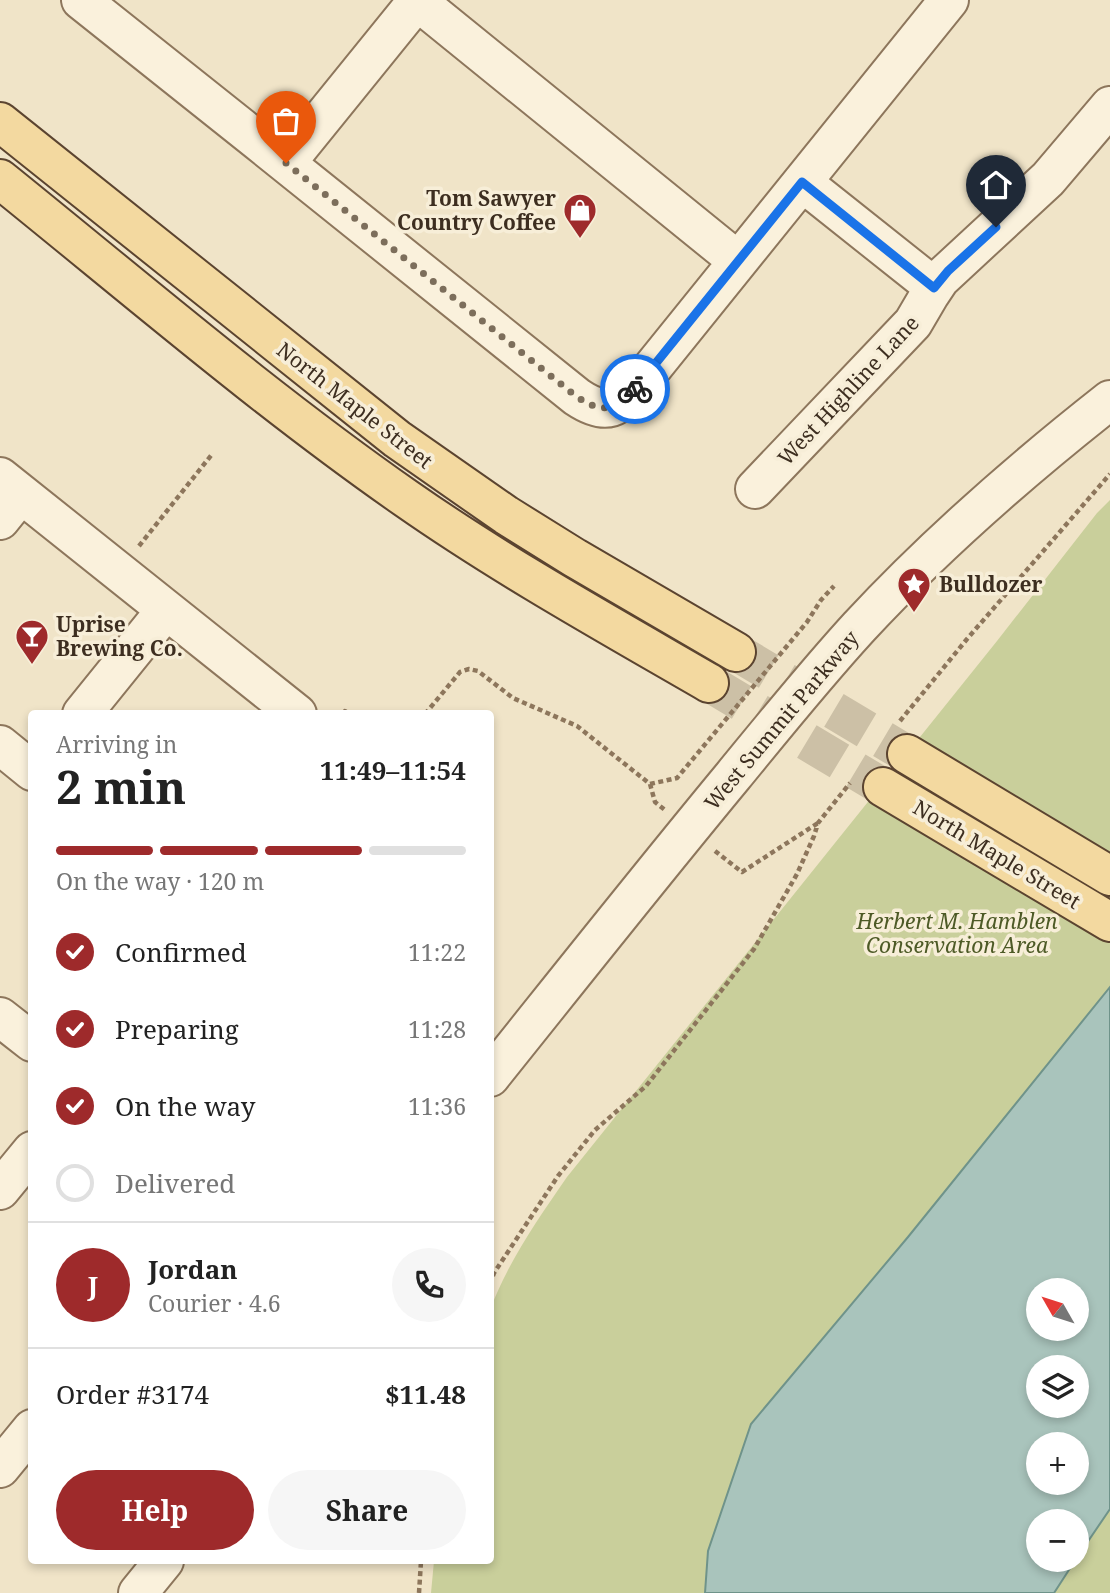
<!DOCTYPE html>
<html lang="en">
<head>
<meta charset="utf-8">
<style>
	body { margin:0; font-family:"Noto Serif",serif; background:#f6f6f6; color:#222; height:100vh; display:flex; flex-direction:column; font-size:26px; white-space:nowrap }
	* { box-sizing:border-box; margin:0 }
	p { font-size:23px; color:#767676 }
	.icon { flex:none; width:38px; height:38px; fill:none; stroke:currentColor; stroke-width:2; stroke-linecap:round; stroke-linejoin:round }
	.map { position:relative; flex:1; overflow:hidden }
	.panel { position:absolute; left:28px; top:710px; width:466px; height:854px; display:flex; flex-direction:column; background:#fff; border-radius:7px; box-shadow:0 4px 10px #0003 }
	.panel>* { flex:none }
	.needle { width:46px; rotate:309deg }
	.fabs { position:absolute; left:1026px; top:1278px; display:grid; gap:14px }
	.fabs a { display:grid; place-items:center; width:63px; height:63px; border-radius:50%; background:#fff; box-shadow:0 4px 10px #0003; font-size:35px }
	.pin { position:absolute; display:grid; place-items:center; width:60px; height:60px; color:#fff; margin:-72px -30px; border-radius:50% 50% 50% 0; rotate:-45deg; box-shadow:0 0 7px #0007 }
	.pin .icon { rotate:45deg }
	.courier { position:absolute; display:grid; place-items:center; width:70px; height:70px; margin:-35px; border:5px solid #1a73e8; border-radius:50%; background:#fff; color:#222; box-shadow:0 2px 9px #0007 }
	.overview em { font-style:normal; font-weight:700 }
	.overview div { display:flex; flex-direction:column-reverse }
	.overview { display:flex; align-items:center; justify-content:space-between; height:119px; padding:0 28px }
	h1 { font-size:46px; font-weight:700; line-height:52px }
	.bar { display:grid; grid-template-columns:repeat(4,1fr); gap:10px 7px; align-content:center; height:84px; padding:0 28px }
	.bar i { height:9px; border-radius:5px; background:#e0e0e0 }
	.bar .selected { background:#9e2a2b }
	.bar p { grid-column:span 4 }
	.line { display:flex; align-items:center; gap:18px; padding:0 28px; border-top:2px solid #e0e0e0 }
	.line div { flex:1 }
	.round { display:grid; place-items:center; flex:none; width:74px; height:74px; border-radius:37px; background:#f6f6f6 }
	ol { padding:0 28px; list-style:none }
	li { display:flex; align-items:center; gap:21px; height:77px }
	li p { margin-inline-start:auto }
	li .icon { padding:7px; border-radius:50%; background:#9e2a2b; color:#fff; stroke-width:4 }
	li:last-child { color:#767676 }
	li i { width:38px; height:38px; border:4px solid #e0e0e0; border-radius:50% }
	.cta { display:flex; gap:14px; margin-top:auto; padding:14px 28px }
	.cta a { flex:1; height:80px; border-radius:42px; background:#9e2a2b; color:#fff; font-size:28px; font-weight:700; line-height:80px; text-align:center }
	.cta a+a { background:#f6f6f6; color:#222 }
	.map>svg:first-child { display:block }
</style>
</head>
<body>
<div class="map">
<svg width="1110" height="1593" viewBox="0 0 1110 1593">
	<rect width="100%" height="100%" fill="#f0e4c8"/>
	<!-- green -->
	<path fill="#c9cf9b" d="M1110,500V987L908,1237L751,1424L708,1551L705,1593H431L434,1561H490V1310C508,1262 538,1219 567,1177L997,641L1097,513Z
		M1110,1509V1593H1054Z"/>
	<!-- water -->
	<path fill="#a9c4bc" stroke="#6f938a" stroke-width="2" fill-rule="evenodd" d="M1110,987V1509L1076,1559V1521H1038V1559H1076L1054,1593H705L708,1551L751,1424L908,1237ZM1038,1290H1076V1328H1038ZM1038,1367H1076V1405H1038ZM1038,1444H1076V1482H1038Z"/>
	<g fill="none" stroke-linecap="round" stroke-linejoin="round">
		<!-- major-tunnel -->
		<path stroke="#ccc0a6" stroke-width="38" stroke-dasharray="38 19" stroke-linecap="butt" d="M736,652L907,754
			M709,683L883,787"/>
		<defs>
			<path id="minor" d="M81,0L258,141L577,397C607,417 618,408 640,383L949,0
				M416,0L738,261
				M286,163L418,0
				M802,182L934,287
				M0,477L297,714
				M755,489L913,323L930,294L940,279L1048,179L1110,106
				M0,520L21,494
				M82,714L166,610
				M0,745L32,771
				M0,1017L32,1042
				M490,1077C571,976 651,875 733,776C774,726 815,675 859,627C936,544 1021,470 1110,400
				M0,1190L32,1151
				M0,1468L32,1429
				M138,1593L164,1561"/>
			<path id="major" d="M0,122L397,439L506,515L575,558L736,652
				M0,179C134,287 265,400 407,499C503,566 607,624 709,683
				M907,754L1110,876
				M883,787L1110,922"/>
		</defs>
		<!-- minor casing -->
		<use href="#minor" stroke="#8d765c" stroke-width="42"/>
		<!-- major casing -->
		<use href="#major" stroke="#5b4430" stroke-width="42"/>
		<!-- path -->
		<path stroke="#8d765c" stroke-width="4.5" stroke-dasharray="5 3.5" stroke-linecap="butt" d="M139,546L213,453
			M343,714L345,711L349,714
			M425,714L460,672L469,669L478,671L513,698L577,726L650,784L655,802L665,810
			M900,721L967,639L1110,474
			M650,784L677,778L807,622L821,600L834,586
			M715,851L742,872L818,823
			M490,1284L494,1273L558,1176L595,1130L646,1086L754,949L797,874L814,836L818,823L850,783
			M419,1593L421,1561"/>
		<!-- minor -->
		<use href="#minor" stroke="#faf1dc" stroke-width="38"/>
		<!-- major -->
		<use href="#major" stroke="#f3d9a0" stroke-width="38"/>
	</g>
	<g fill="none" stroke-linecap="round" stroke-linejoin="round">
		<!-- done -->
		<path stroke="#7c6e5b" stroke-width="7" stroke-dasharray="0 12.6" d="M286,163L577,397C602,413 615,412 635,389"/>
		<!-- route -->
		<path stroke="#1a73e8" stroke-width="9" d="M635,389L802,182L934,288L948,271L996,227"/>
	</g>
	<!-- icons -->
	<defs>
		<symbol id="shop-pin" viewBox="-11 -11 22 30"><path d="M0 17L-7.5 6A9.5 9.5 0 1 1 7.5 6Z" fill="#9e2a2b" stroke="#f7eed8"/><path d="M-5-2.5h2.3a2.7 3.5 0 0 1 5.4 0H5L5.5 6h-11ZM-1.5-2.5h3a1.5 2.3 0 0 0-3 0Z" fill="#fff"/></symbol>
		<symbol id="sight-pin" viewBox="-11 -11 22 30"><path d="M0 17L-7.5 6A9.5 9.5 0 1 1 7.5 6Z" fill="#9e2a2b" stroke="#f7eed8"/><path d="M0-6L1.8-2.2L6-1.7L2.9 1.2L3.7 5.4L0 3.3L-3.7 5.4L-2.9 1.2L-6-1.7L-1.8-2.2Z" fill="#fff"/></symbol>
		<symbol id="bar-pin" viewBox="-11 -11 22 30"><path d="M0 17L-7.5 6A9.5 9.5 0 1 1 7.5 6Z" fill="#9e2a2b" stroke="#f7eed8"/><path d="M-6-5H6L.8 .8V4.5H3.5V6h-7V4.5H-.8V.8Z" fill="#fff"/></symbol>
	</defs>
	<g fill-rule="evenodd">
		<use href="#shop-pin" x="561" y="191" width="38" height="52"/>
		<use href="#sight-pin" x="895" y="565" width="38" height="52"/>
		<use href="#bar-pin" x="13" y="617" width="38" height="52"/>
	</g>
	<g text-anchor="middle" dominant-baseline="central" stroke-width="7" stroke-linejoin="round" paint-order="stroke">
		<!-- poi labels -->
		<g font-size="21" font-weight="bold" fill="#3d2e20" stroke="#f7eed8" text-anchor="start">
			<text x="556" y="198" text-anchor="end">Tom Sawyer<tspan x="556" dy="24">Country Coffee</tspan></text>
			<text x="939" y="584">Bulldozer</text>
			<text x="56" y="624">Uprise<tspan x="56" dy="24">Brewing Co.</tspan></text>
		</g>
		<!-- street labels -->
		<g font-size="21" fill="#3d2e20" stroke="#f7eed8">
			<text transform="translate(848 390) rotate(-47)">West Highline Lane</text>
			<text transform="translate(355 405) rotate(38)">North Maple Street</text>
			<text transform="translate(781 720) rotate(-50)">West Summit Parkway</text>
			<text transform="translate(997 854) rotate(31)">North Maple Street</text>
		</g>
		<!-- park labels -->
		<g font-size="21" font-style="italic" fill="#4d5a26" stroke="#f7eed8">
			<text x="957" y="921">Herbert M. Hamblen<tspan x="957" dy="24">Conservation Area</tspan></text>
		</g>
	</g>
</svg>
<div class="fabs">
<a><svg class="needle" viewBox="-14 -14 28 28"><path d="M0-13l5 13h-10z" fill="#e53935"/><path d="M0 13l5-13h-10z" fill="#767676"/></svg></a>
<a><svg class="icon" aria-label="layers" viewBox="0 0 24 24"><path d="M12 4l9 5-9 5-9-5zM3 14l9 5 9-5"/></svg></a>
<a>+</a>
<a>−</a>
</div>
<div class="pin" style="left:286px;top:163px;background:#ea580c"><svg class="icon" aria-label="bag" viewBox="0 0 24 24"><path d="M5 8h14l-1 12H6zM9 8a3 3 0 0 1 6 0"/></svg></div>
<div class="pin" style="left:996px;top:227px;background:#1f2937"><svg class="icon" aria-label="home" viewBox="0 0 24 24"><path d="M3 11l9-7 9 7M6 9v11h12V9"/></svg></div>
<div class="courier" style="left:635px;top:389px"><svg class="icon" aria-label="bike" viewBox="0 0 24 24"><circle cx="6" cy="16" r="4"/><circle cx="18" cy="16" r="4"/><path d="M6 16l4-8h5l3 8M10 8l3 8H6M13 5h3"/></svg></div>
<section class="panel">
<div class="overview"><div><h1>2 min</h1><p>Arriving in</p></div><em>11:49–11:54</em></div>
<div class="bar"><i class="selected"></i><i class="selected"></i><i class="selected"></i><i></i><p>On the way · 120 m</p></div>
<ol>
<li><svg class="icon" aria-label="check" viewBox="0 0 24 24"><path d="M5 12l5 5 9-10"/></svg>Confirmed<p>11:22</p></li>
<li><svg class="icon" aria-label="check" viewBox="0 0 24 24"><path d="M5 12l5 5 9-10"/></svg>Preparing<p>11:28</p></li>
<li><svg class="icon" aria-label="check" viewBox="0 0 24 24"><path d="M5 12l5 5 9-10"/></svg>On the way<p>11:36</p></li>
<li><i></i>Delivered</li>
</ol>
<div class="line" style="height:126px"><b class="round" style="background:#9e2a2b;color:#fff">J</b><div><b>Jordan</b><p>Courier · 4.6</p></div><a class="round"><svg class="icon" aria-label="phone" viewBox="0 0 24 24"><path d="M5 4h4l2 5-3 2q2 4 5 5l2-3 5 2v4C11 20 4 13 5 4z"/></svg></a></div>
<div class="line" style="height:91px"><div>Order #3174</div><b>$11.48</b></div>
<div class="cta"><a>Help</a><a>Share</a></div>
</section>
</div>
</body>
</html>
